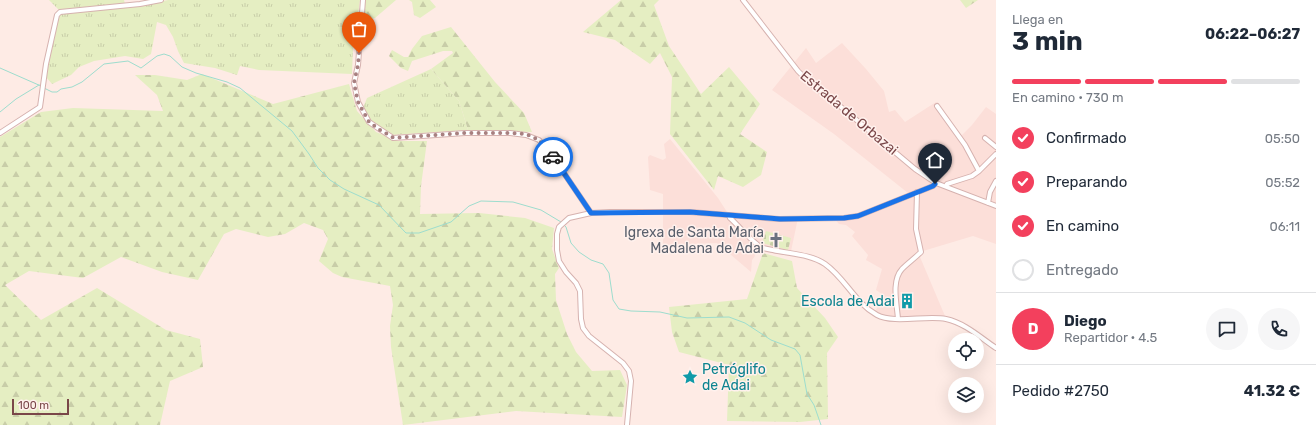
<!DOCTYPE html>
<html lang="es">
<head>
<meta charset="utf-8">
<style>
	body { margin:0; font-family:Rubik,sans-serif; background:#f6f6f7; color:#1f2937; height:100vh; display:flex; flex-direction:column; font-size:15px; white-space:nowrap }
	* { box-sizing:border-box; margin:0 }
	p { font-size:13px; color:#747a83 }
	.icon { flex:none; width:22px; height:22px; fill:none; stroke:currentColor; stroke-width:2; stroke-linecap:round; stroke-linejoin:round }
	.map { position:relative; flex:1; overflow:hidden }
	.details { display:flex; flex-direction:column; background:#fff; width:320px }
	.details>* { flex:none }
	.tools { position:absolute; left:948px; top:333px; display:grid; gap:8px }
	.tools a { display:grid; place-items:center; width:36px; height:36px; border-radius:50%; background:#fff; box-shadow:0 4px 16px #0002; font-size:20px }
	.scale { position:absolute; left:12px; bottom:10px; width:57px; box-sizing:border-box; padding-left:4px; border:2px solid #7a4749; border-top:0; font-size:11px; line-height:14px; white-space:nowrap; color:#7a4749; -webkit-text-stroke:3px #fff1ed; paint-order:stroke }
	.pin { position:absolute; display:grid; place-items:center; width:34px; height:34px; color:#fff; margin:-41px -17px; border-radius:50% 50% 50% 0; rotate:-45deg; box-shadow:0 0 4px #0007 }
	.pin .icon { rotate:45deg }
	.courier { position:absolute; display:grid; place-items:center; width:40px; height:40px; margin:-20px; border:3px solid #1a73e8; border-radius:50%; background:#fff; color:#222; box-shadow:0 1px 5px #0007 }
	.summary em { font-style:normal; font-weight:700 }
	.summary div { display:flex; flex-direction:column-reverse }
	.summary { display:flex; align-items:center; justify-content:space-between; height:68px; padding:0 16px }
	h1 { font-size:26px; font-weight:700; line-height:30px }
	.bar { display:grid; grid-template-columns:repeat(4,1fr); gap:6px 4px; align-content:center; height:48px; padding:0 16px }
	.bar i { height:5px; border-radius:3px; background:#e0e1e3 }
	.bar .on { background:#f3405d }
	.bar p { grid-column:span 4 }
	.line { display:flex; align-items:center; gap:10px; padding:0 16px; border-top:1px solid #e0e1e3 }
	.line div { flex:1 }
	.round { display:grid; place-items:center; flex:none; width:42px; height:42px; border-radius:21px; background:#f6f6f7 }
	ol { padding:0 16px; list-style:none }
	li { display:flex; align-items:center; gap:12px; height:44px }
	li p { margin-inline-start:auto }
	li .icon { padding:4px; border-radius:50%; background:#f3405d; color:#fff; stroke-width:4 }
	li:last-child { color:#747a83 }
	li i { width:22px; height:22px; border:2px solid #e0e1e3; border-radius:50% }
	main { display:flex; flex:1; min-height:0 }
	.map>svg:first-child { display:block }
</style>
</head>
<body>
<main>
<div class="map">
<svg width="996" height="425" viewBox="0 0 996 425">
	<defs>
		<pattern id="grass-tufts" width="24" height="20" patternUnits="userSpaceOnUse"><rect width="24" height="20" fill="#e5eec2"/><path d="M3 7l-1-3M5 7V3M7 7l1-3M15 17l-1-3M17 17v-4M19 17l1-3" fill="none" stroke="#c8cda8"/></pattern>
		<pattern id="forest-firs" width="22" height="20" patternUnits="userSpaceOnUse"><rect width="22" height="20" fill="#e5eec2"/><path d="M5 1l3.5 6h-7zM16 11l3.5 6h-7z" fill="#c8cda8"/></pattern>
		<pattern id="cemetery-stones" width="16" height="16" patternUnits="userSpaceOnUse"><rect width="16" height="16" fill="#e5eec2"/><path d="M2 7V4a2 2 0 0 1 4 0v3zM10 15v-3a2 2 0 0 1 4 0v3z" fill="#c8cda8"/></pattern>
	</defs>
	<rect width="100%" height="100%" fill="#feebe5"/>
	<!-- residential -->
	<path fill="#fcdfd9" d="M842,43L866,69L884,91L889,112L895,110L905,122L936,102L961,136L972,125L986,107L996,114V244L973,236L923,251L920,257L945,316V321L893,320L872,316L885,296L876,290L882,269L866,260L868,255L852,236L855,232L846,225L839,224L833,217L856,214L908,193L834,134L772,90L806,48L816,63Z
		M670,139L718,198L727,212L798,218L790,256L765,252L756,248L754,253L755,256L752,260L751,272L717,243L663,245V194L650,190L648,157L650,155L663,160L666,158L664,144Z"/>
	<!-- grass -->
	<path fill="url(#grass-tufts)" d="M49,0H124L125,4L59,10Z
		M168,0H360L353,49L352,74L259,70L240,66L237,75L215,68L184,63L178,51L173,37L166,25L157,22L151,54L143,59L125,56L94,61L79,67L71,75L52,84L46,77L58,17L63,13L134,7Z
		M431,69L459,101L468,130L391,135L372,123L363,108L367,98Z"/>
	<!-- forest -->
	<path fill="url(#forest-firs)" d="M364,0H396L375,18L363,21Z
		M409,0H430L436,7L420,18L414,15L412,2Z
		M621,0H659L654,5L669,46L701,94L729,67L760,104L740,134L767,152L761,175L743,187L718,176L714,190L670,134L672,77L660,53L650,64L615,40L583,32Z
		M960,0H978L966,8Z
		M451,27L495,82L524,113L532,132L468,130L459,101L431,69L453,53L452,51H443L412,61L408,71L401,68L389,56L392,50L404,57H408L412,49L422,36Z
		M202,74L273,104L349,84L357,111L376,132L398,141H427L421,186L420,214L479,213L525,218L554,228L552,249L559,268L555,274L556,300L567,334L576,352L592,371L620,370L627,385L622,417L516,411L403,425L391,347L390,326L393,305L390,286L342,277L333,273L319,261L328,239L323,230L304,223L285,234L268,237L236,229L224,234L198,280L162,272L121,257L83,278L29,271L5,285L41,320L97,288L166,330L200,339L203,367L170,381L160,425H0V137L41,112L73,108L163,111L157,95L135,75H155L187,80Z
		M763,253L792,261L797,288L825,318L838,337L827,353L828,419L800,422L727,421L729,365L679,352L672,332L669,307L747,299Z"/>
	<!-- cemetery -->
	<path fill="url(#cemetery-stones)" d="M766,231L791,238L788,250L762,243Z"/>
	<g fill="none" stroke-linecap="round" stroke-linejoin="round">
		<!-- stream -->
		<path stroke="#9dddce" stroke-width="1" d="M0,68L41,86
			M44,88L52,92H57L61,89L72,87L82,82L104,64L128,61L141,68L157,56L164,54L170,56L182,67L196,73L227,82L240,88L292,131L309,154L318,168L330,180L344,189L379,205L406,233H419L451,222L469,206L481,201L513,202L541,210L561,222
			M0,112L16,99L39,85
			M563,224L566,227L571,243L579,252L591,260L603,264L609,273L613,300L619,309L631,311L660,312L687,318L729,317L745,323L771,340L795,349L800,355L807,394L814,405L821,425"/>
		<defs>
			<path id="minor" d="M363,0L358,65L354,83L358,102L369,122L393,138L465,133H510L526,135L539,140L549,151L591,213
				M743,0L798,71L810,83L841,107L915,169L936,183L996,206
				M937,106L965,145L979,171L972,176L947,184L946,186
				M0,133L40,107L46,64L57,15L60,12L140,4L161,0
				M985,138L996,147
				M979,171L996,154
				M988,203L990,192L996,181
				M729,215L730,218C738,225 752,242 761,247C764,249 769,249 773,250C790,254 810,254 825,264C845,278 855,303 877,315C894,324 927,315 946,319C965,323 981,338 996,348
				M898,319C897,304 891,281 902,269C908,263 915,258 921,252L916,229L917,192
				M627,425L631,381L629,371L623,363L589,336L583,328L581,319L580,291L576,283L566,272L559,261L557,250V234L559,227L569,218L591,213L610,212H690L779,219L844,218L858,216L933,186L936,183"/>
		</defs>
		<!-- minor casing -->
		<use href="#minor" stroke="#d6b2af" stroke-width="6"/>
		<!-- minor -->
		<use href="#minor" stroke="#fff" stroke-width="4"/>
	</g>
	<g fill="none" stroke-linecap="round" stroke-linejoin="round">
		<!-- done -->
		<path stroke="#a88080" stroke-width="4" stroke-dasharray="0 7.2" d="M359,53L358,65L354,83L358,102L369,122L380,130L394,138L465,133H510L526,134L539,140L553,157"/>
		<!-- route -->
		<path stroke="#1a73e8" stroke-width="5" d="M553,157L591,213L690,212L780,219L844,218L858,216L933,186L935,184"/>
	</g>
	<!-- icons -->
	<defs>
		<symbol id="church-bare" viewBox="-9 -9 18 18"><path d="M-1.2-6h2.4v3.5h3.3v2.4h-3.3V6h-2.4V-.1h-3.3v-2.4h3.3Z" fill="#6b7280" stroke="#fff1ed" stroke-width="2.5" paint-order="stroke"/></symbol>
		<symbol id="building-bare" viewBox="-9 -9 18 18"><path d="M-4-6H4V6H1V3H-1V6H-4ZM-2.5-4.3h1.7v1.8h-1.7ZM.8-4.3h1.7v1.8H.8ZM-2.5-1h1.7V.8h-1.7ZM.8-1h1.7V.8H.8Z" fill="#0f9aa8" stroke="#fff1ed" stroke-width="2.5" paint-order="stroke"/></symbol>
		<symbol id="sight-bare" viewBox="-9 -9 18 18"><path d="M0-6L1.8-2.2L6-1.7L2.9 1.2L3.7 5.4L0 3.3L-3.7 5.4L-2.9 1.2L-6-1.7L-1.8-2.2Z" fill="#0f9aa8" stroke="#fff1ed" stroke-width="2.5" paint-order="stroke"/></symbol>
	</defs>
	<g fill-rule="evenodd">
		<use href="#church-bare" x="765" y="229" width="22" height="22"/>
		<use href="#building-bare" x="896" y="290" width="22" height="22"/>
		<use href="#sight-bare" x="679" y="366" width="22" height="22"/>
	</g>
	<g text-anchor="middle" dominant-baseline="central" stroke-width="3" stroke-linejoin="round" paint-order="stroke">
		<!-- street labels -->
		<g font-size="14" fill="#7a4749" stroke="#fff1ed">
			<text transform="translate(849 113) rotate(40)">Estrada de Orbazai</text>
		</g>
		<!-- worship labels -->
		<g font-size="14" fill="#5b616d" stroke="#fff1ed" text-anchor="end">
			<text x="764" y="232">Igrexa de Santa María<tspan x="764" dy="16">Madalena de Adai</tspan></text>
		</g>
		<!-- culture labels -->
		<g font-size="14" fill="#0d838f" stroke="#fff1ed" text-anchor="end">
			<text x="895" y="301">Escola de Adai</text>
			<text x="702" y="369" text-anchor="start">Petróglifo<tspan x="702" dy="16">de Adai</tspan></text>
		</g>
	</g>
</svg>
<div class="tools">
<a><svg class="icon" aria-label="locate" viewBox="0 0 24 24"><circle cx="12" cy="12" r="6"/><path d="M12 2v4M12 18v4M2 12h4M18 12h4"/></svg></a>
<a><svg class="icon" aria-label="layers" viewBox="0 0 24 24"><path d="M12 4l9 5-9 5-9-5zM3 14l9 5 9-5"/></svg></a>
</div>
<div class="scale">100 m</div>
<div class="pin" style="left:359px;top:53px;background:#ea580c"><svg class="icon" aria-label="bag" viewBox="0 0 24 24"><path d="M5 8h14l-1 12H6zM9 8a3 3 0 0 1 6 0"/></svg></div>
<div class="pin" style="left:935px;top:184px;background:#1f2937"><svg class="icon" aria-label="home" viewBox="0 0 24 24"><path d="M3 11l9-7 9 7M6 9v11h12V9"/></svg></div>
<div class="courier" style="left:553px;top:157px"><svg class="icon" aria-label="car" viewBox="0 0 24 24"><path d="M5 17H2v-5l4-1 3-4h7l3 4 3 1v5h-3M9 17h6M6 11h13"/><circle cx="7" cy="17" r="2"/><circle cx="17" cy="17" r="2"/></svg></div>
</div>
<section class="details">
<div class="summary"><div><h1>3 min</h1><p>Llega en</p></div><em>06:22–06:27</em></div>
<div class="bar"><i class="on"></i><i class="on"></i><i class="on"></i><i></i><p>En camino · 730 m</p></div>
<ol>
<li><svg class="icon" aria-label="check" viewBox="0 0 24 24"><path d="M5 12l5 5 9-10"/></svg>Confirmado<p>05:50</p></li>
<li><svg class="icon" aria-label="check" viewBox="0 0 24 24"><path d="M5 12l5 5 9-10"/></svg>Preparando<p>05:52</p></li>
<li><svg class="icon" aria-label="check" viewBox="0 0 24 24"><path d="M5 12l5 5 9-10"/></svg>En camino<p>06:11</p></li>
<li><i></i>Entregado</li>
</ol>
<div class="line" style="height:72px"><b class="round" style="background:#f3405d;color:#fff">D</b><div><b>Diego</b><p>Repartidor · 4.5</p></div><a class="round"><svg class="icon" aria-label="chat" viewBox="0 0 24 24"><path d="M4 5h16v11H9l-5 4z"/></svg></a><a class="round"><svg class="icon" aria-label="phone" viewBox="0 0 24 24"><path d="M5 4h4l2 5-3 2q2 4 5 5l2-3 5 2v4C11 20 4 13 5 4z"/></svg></a></div>
<div class="line" style="height:52px"><div>Pedido #2750</div><b>41.32 €</b></div>
</section>
</main>
</body>
</html>
